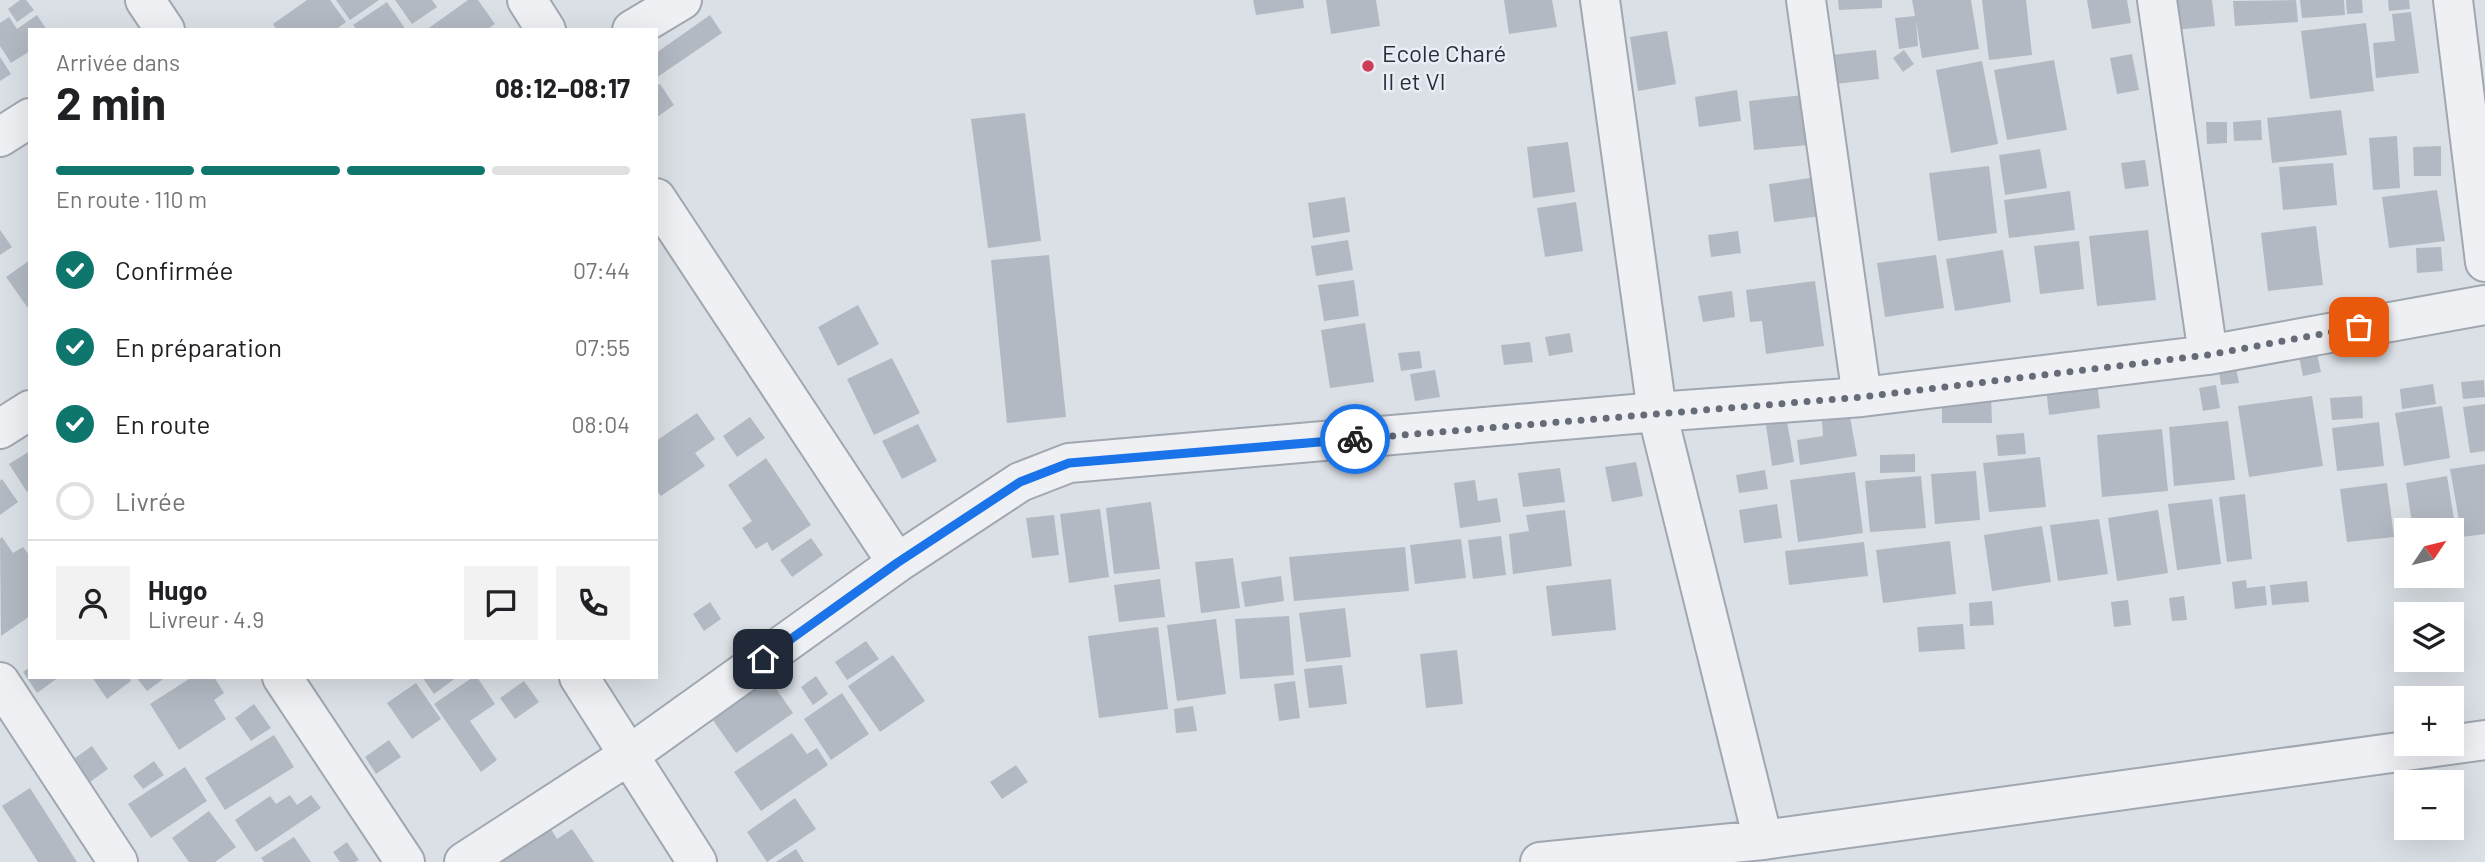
<!DOCTYPE html>
<html lang="fr">
<head>
<meta charset="utf-8">
<style>
	body { margin:0; font-family:Barlow,sans-serif; background:#f2f2f2; color:#202124; height:100vh; display:flex; flex-direction:column; font-size:26px; white-space:nowrap }
	* { box-sizing:border-box; margin:0 }
	p { font-size:23px; color:#757577 }
	.icon { flex:none; width:38px; height:38px; fill:none; stroke:currentColor; stroke-width:2; stroke-linecap:round; stroke-linejoin:round }
	.map { position:relative; flex:1; overflow:hidden }
	.details { position:absolute; left:28px; top:28px; width:630px; height:651px; display:flex; flex-direction:column; background:#fff; border-radius:0px; box-shadow:0 7px 28px #0002 }
	.details>* { flex:none }
	.needle { width:46px; rotate:55deg }
	.controls { position:absolute; left:2394px; top:518px; display:grid; gap:14px }
	.controls a { display:grid; place-items:center; width:70px; height:70px; border-radius:0px; background:#fff; box-shadow:0 7px 28px #0002; font-size:35px }
	.pin { position:absolute; display:grid; place-items:center; width:60px; height:60px; color:#fff; margin:-30px; border-radius:14px; box-shadow:0 4px 10px #0006 }
	.courier { position:absolute; display:grid; place-items:center; width:70px; height:70px; margin:-35px; border:5px solid #1a73e8; border-radius:50%; background:#fff; color:#222; box-shadow:0 2px 9px #0007 }
	.overview em { font-style:normal; font-weight:700 }
	.overview div { display:flex; flex-direction:column-reverse }
	.overview { display:flex; align-items:center; justify-content:space-between; height:119px; padding:0 28px }
	h1 { font-size:46px; font-weight:700; line-height:52px }
	.bar { display:grid; grid-template-columns:repeat(4,1fr); gap:10px 7px; align-content:center; height:84px; padding:0 28px }
	.bar i { height:9px; border-radius:5px; background:#e0e0e0 }
	.bar .active { background:#0f766e }
	.bar p { grid-column:span 4 }
	.line { display:flex; align-items:center; gap:18px; padding:0 28px; border-top:2px solid #e0e0e0 }
	.line div { flex:1 }
	.round { display:grid; place-items:center; flex:none; width:74px; height:74px; border-radius:0px; background:#f2f2f2 }
	ol { padding:0 28px; list-style:none }
	li { display:flex; align-items:center; gap:21px; height:77px }
	li p { margin-inline-start:auto }
	li .icon { padding:7px; border-radius:50%; background:#0f766e; color:#fff; stroke-width:4 }
	li:last-child { color:#757577 }
	li i { width:38px; height:38px; border:4px solid #e0e0e0; border-radius:50% }
	.map>svg:first-child { display:block }
</style>
</head>
<body>
<div class="map">
<svg width="2485" height="862" viewBox="0 0 2485 862">
	<rect width="100%" height="100%" fill="#dbe0e6"/>
	<!-- building -->
	<path fill="#b2b9c2" d="M20,0H26L34,10L17,22L8,9Z
		M307,0H330L346,22L335,30H277L273,24Z
		M336,0H379L350,20Z
		M395,0H432L437,7L412,24Z
		M468,0H478L495,24L486,30H426Z
		M1253,0H1303L1304,8L1256,15Z
		M1326,0H1376L1380,26L1331,34Z
		M1504,0H1552L1557,27L1509,34Z
		M1838,0H1882V8L1839,10Z
		M1912,0H1971L1979,49L1922,58L1916,21L1918,46L1899,49L1895,18L1915,16Z
		M1982,0H2026L2032,55L1989,60Z
		M2087,0H2127L2131,23L2092,29Z
		M2171,0H2212L2215,26L2174,30Z
		M2296,0L2298,22L2235,26L2233,1Z
		M2300,0H2344L2345,15L2302,18Z
		M2346,0H2362L2363,13L2347,14Z
		M2388,0H2409L2410,9L2389,11Z
		M387,2L406,30H357L353,25Z
		M2411,12L2419,73L2376,78L2373,43L2395,41L2392,14Z
		M37,15L47,30H30V51L11,63L0,46V23L9,17L17,29Z
		M710,15L722,33L656,78V53Z
		M2366,23L2374,91L2310,99L2301,31Z
		M1667,31L1676,84L1638,91L1630,37Z
		M1876,50L1879,79L1835,84L1831,55Z
		M1904,50L1914,64L1903,72L1893,58Z
		M2132,54L2139,90L2117,94L2110,58Z
		M0,57L11,74L0,81Z
		M2054,60L2067,130L2007,140L1994,70Z
		M1982,61L1998,144L1951,153L1936,70Z
		M660,84L674,105L657,117L656,86Z
		M1737,90L1741,121L1699,127L1695,97Z
		M1804,95L1809,145L1754,150L1749,101Z
		M2341,110L2347,155L2272,163L2267,118Z
		M1025,113L1041,241L988,248L971,119Z
		M2261,120L2262,140L2234,141L2233,122Z
		M2206,122H2227V143L2207,144Z
		M2397,136L2400,188L2373,190L2369,138Z
		M1568,142L1575,192L1533,198L1527,147Z
		M2441,146V176H2414L2413,147Z
		M2040,149L2047,188L2005,195L1999,155Z
		M2145,160L2149,186L2125,189L2121,163Z
		M2333,163L2337,205L2283,210L2279,167Z
		M1989,166L1997,233L1938,241L1929,173Z
		M1817,177L1822,216L1774,222L1769,184Z
		M2437,190L2445,241L2389,248L2382,197Z
		M2070,191L2075,230L2009,238L2004,200Z
		M1345,197L1350,232L1313,238L1308,203Z
		M1576,202L1583,251L1545,257L1537,208Z
		M2316,226L2323,285L2268,291L2261,233Z
		M0,230L12,247L0,255Z
		M2148,230L2156,300L2097,306L2089,236Z
		M1738,231L1741,253L1711,257L1708,235Z
		M1348,240L1353,270L1316,276L1311,246Z
		M2079,241L2084,289L2040,294L2034,246Z
		M2441,247L2443,271L2417,273L2416,248Z
		M2003,250L2011,302L1955,311L1946,259Z
		M1049,255L1066,417L1007,423L991,260Z
		M1936,255L1944,308L1885,317L1877,263Z
		M30,260V311L6,277Z
		M1354,280L1359,316L1324,321L1318,285Z
		M1815,281L1824,346L1766,354L1762,321L1750,322L1746,290Z
		M1732,291L1735,317L1703,322L1698,296Z
		M858,305L879,344L838,366L818,327Z
		M1365,323L1374,382L1330,388L1321,330Z
		M1570,333L1573,352L1549,356L1545,337Z
		M1530,342L1533,362L1504,365L1501,345Z
		M1420,351L1422,368L1401,371L1398,353Z
		M2317,354L2321,372L2303,376L2299,357Z
		M892,358L920,413L874,435L847,379Z
		M2235,363L2239,383L2221,385L2218,365Z
		M1435,370L1440,397L1415,401L1410,374Z
		M2484,380L2485,397L2463,399L2461,382Z
		M2097,381L2100,408L2049,415L2046,387Z
		M2433,384L2436,404L2402,409L2400,389Z
		M2216,385L2220,408L2203,411L2199,388Z
		M1991,396L1992,423H1942V397Z
		M2312,396L2323,466L2249,477L2238,406Z
		M2362,396L2363,418L2332,420L2330,398Z
		M2485,404V451L2470,453L2463,407Z
		M2442,406L2450,458L2404,466L2395,413Z
		M697,413L715,439L695,453L705,466L661,496L656,490V441Z
		M750,417L765,438L737,457L723,436Z
		M1850,417L1857,456L1800,465L1797,440L1823,436L1822,421Z
		M1787,421L1794,462L1772,466L1766,425Z
		M2228,421L2235,480L2174,486L2169,427Z
		M2379,422L2384,466L2337,471L2332,428Z
		M918,424L937,461L902,479L882,441Z
		M2162,429L2168,491L2102,497L2097,435Z
		M2024,433L2026,454L1998,456L1996,435Z
		M30,451V490L27,492L9,464Z
		M1915,454V472L1880,473V455Z
		M2040,457L2046,507L1989,512L1983,463Z
		M766,458L811,525L772,551L767,542L756,549L742,528L752,521L728,485Z
		M1636,462L1643,496L1612,502L1605,467Z
		M2485,464V534L2462,537L2450,469Z
		M1560,468L1565,502L1523,507L1518,473Z
		M1765,470L1768,489L1739,493L1736,475Z
		M1976,471L1980,520L1935,524L1931,474Z
		M1855,472L1863,533L1798,542L1790,480Z
		M1921,476L1926,528L1870,532L1865,481Z
		M2447,476L2456,531L2413,530L2406,483Z
		M2,479L18,502L0,515V481Z
		M1475,480L1478,501L1497,498L1501,522L1460,528L1454,483Z
		M2387,483L2394,537L2347,542L2340,489Z
		M2245,494L2252,559L2227,562L2219,497Z
		M2212,499L2221,564L2177,570L2168,504Z
		M1151,502L1160,569L1114,574L1106,508Z
		M1777,504L1782,538L1744,543L1739,510Z
		M1100,509L1109,577L1069,583L1060,514Z
		M1565,510L1572,566L1513,574L1509,534L1529,531L1526,515Z
		M2158,510L2168,573L2117,581L2108,518Z
		M1054,515L1059,555L1032,558L1026,518Z
		M2099,519L2108,574L2058,581L2050,525Z
		M2042,526L2051,582L1992,591L1984,535Z
		M1501,536L1506,575L1473,579L1468,540Z
		M2,537L13,553L23,547L30,556V616L1,636L0,539Z
		M811,538L823,555L792,577L780,560Z
		M1461,539L1466,578L1415,584L1410,545Z
		M1950,541L1956,594L1883,603L1876,550Z
		M1864,542L1868,576L1789,585L1785,551Z
		M1405,547L1409,591L1294,601L1289,557Z
		M1233,558L1240,608L1201,613L1195,562Z
		M1281,576L1284,601L1245,607L1241,582Z
		M1160,579L1165,617L1119,622L1114,585Z
		M1611,579L1616,630L1552,636L1546,586Z
		M2246,580L2247,588L2265,586L2267,605L2235,609L2232,582Z
		M2307,581L2309,602L2272,605L2270,585Z
		M2184,596L2187,620L2172,621L2169,598Z
		M2128,600L2131,625L2114,627L2111,602Z
		M1992,601L1994,625L1970,626L1969,603Z
		M710,602L721,619L704,631L693,614Z
		M1345,608L1351,657L1306,662L1299,613Z
		M1289,616L1294,675L1240,679L1235,619Z
		M1216,619L1226,694L1177,701L1167,625Z
		M1963,624L1965,649L1919,652L1917,627Z
		M1158,627L1168,709L1099,718L1088,636Z
		M866,641L879,659L847,680L835,662Z
		M1457,650L1463,704L1426,708L1420,654Z
		M893,655L925,701L880,732L848,686Z
		M1342,665L1347,704L1309,708L1304,669Z
		M30,667V677H59L37,693L23,672Z
		M816,676L828,694L813,705L801,687Z
		M92,677H128L131,681L107,699Z
		M136,677H166L147,691Z
		M192,677H214L224,693L214,700L226,719L179,750L150,704Z
		M422,677H457L434,694Z
		M473,677H477L495,704L470,721L497,760L481,772L434,704Z
		M768,677L793,713L736,753L710,716Z
		M524,681L539,702L515,719L500,698Z
		M1295,681L1300,718L1279,721L1274,684Z
		M416,683L441,719L412,739L387,703Z
		M842,693L869,734L831,760L804,719Z
		M254,704L271,728L251,741L235,718Z
		M1193,706L1197,731L1176,733L1174,709Z
		M792,733L807,754L817,748L828,765L761,811L734,772Z
		M274,735L294,767L225,810L205,778Z
		M389,740L401,757L376,774L365,757Z
		M92,746L108,769L90,782L75,758Z
		M154,761L164,775L143,789L133,776Z
		M1016,765L1028,782L1002,799L990,782Z
		M185,767L207,801L151,838L128,804Z
		M30,788L77,862H38L2,806Z
		M290,795L297,805L311,795L321,808L256,852L235,820L270,796L276,804Z
		M795,798L816,829L767,862L747,832Z
		M209,811L236,847L215,862H189L172,838Z
		M549,826L557,839L572,829L594,862H495Z
		M294,837L311,862H264L261,858Z
		M347,842L359,860L355,862H340L333,852Z
		M796,849L804,862H776Z"/>
	<g fill="none" stroke-linecap="round" stroke-linejoin="round">
		<defs>
			<path id="minor" d="M145,0L165,30
				M527,0L546,30
				M1600,0L1657,412L1763,840
				M1806,0L1862,397
				M2157,0L2208,355
				M2453,0L2485,262
				M632,30L682,0
				M0,137L30,118
				M656,198L897,563
				M0,429L30,410
				M282,677L405,862
				M579,677L697,862
				M0,682L118,862
				M464,862L629,755L897,563L1020,482L1069,463L1657,412L1862,397L2208,355L2485,305
				M1540,862L1763,840L2485,740"/>
		</defs>
		<!-- minor casing -->
		<use href="#minor" stroke="#a1a7b0" stroke-width="42"/>
		<!-- minor -->
		<use href="#minor" stroke="#eef0f4" stroke-width="38"/>
	</g>
	<g fill="none" stroke-linecap="round" stroke-linejoin="round">
		<!-- done -->
		<path stroke="#656c78" stroke-width="7" stroke-dasharray="0 12.6" d="M1355,439L1862,397L2208,355L2359,327"/>
		<!-- route -->
		<path stroke="#1a73e8" stroke-width="9" d="M763,659L897,563L1020,482L1069,463L1355,439"/>
	</g>
	<!-- markers -->
	<circle fill="#ce3d58" stroke="#eaeef4" stroke-width="2.5" cx="1368" cy="66" r="7"/>
	<g text-anchor="middle" dominant-baseline="central" stroke-width="5" stroke-linejoin="round" paint-order="stroke">
		<!-- poi labels -->
		<g font-size="24" fill="#252e3c" stroke="#eaeef4" text-anchor="start">
			<text x="1382" y="52">Ecole Charé<tspan x="1382" dy="28">II et VI</tspan></text>
		</g>
	</g>
</svg>
<div class="controls">
<a><svg class="needle" viewBox="-14 -14 28 28"><path d="M0-13l5 13h-10z" fill="#e53935"/><path d="M0 13l5-13h-10z" fill="#757577"/></svg></a>
<a><svg class="icon" aria-label="layers" viewBox="0 0 24 24"><path d="M12 4l9 5-9 5-9-5zM3 14l9 5 9-5"/></svg></a>
<a>+</a>
<a>−</a>
</div>
<div class="pin" style="left:2359px;top:327px;background:#ea580c"><svg class="icon" aria-label="bag" viewBox="0 0 24 24"><path d="M5 8h14l-1 12H6zM9 8a3 3 0 0 1 6 0"/></svg></div>
<div class="pin" style="left:763px;top:659px;background:#1f2937"><svg class="icon" aria-label="home" viewBox="0 0 24 24"><path d="M3 11l9-7 9 7M6 9v11h12V9"/></svg></div>
<div class="courier" style="left:1355px;top:439px"><svg class="icon" aria-label="bike" viewBox="0 0 24 24"><circle cx="6" cy="16" r="4"/><circle cx="18" cy="16" r="4"/><path d="M6 16l4-8h5l3 8M10 8l3 8H6M13 5h3"/></svg></div>
<section class="details">
<div class="overview"><div><h1>2 min</h1><p>Arrivée dans</p></div><em>08:12–08:17</em></div>
<div class="bar"><i class="active"></i><i class="active"></i><i class="active"></i><i></i><p>En route · 110 m</p></div>
<ol>
<li><svg class="icon" aria-label="check" viewBox="0 0 24 24"><path d="M5 12l5 5 9-10"/></svg>Confirmée<p>07:44</p></li>
<li><svg class="icon" aria-label="check" viewBox="0 0 24 24"><path d="M5 12l5 5 9-10"/></svg>En préparation<p>07:55</p></li>
<li><svg class="icon" aria-label="check" viewBox="0 0 24 24"><path d="M5 12l5 5 9-10"/></svg>En route<p>08:04</p></li>
<li><i></i>Livrée</li>
</ol>
<div class="line" style="height:126px"><a class="round"><svg class="icon" aria-label="person" viewBox="0 0 24 24"><circle cx="12" cy="8" r="4"/><path d="M4 21q1-7 8-7t8 7"/></svg></a><div><b>Hugo</b><p>Livreur · 4.9</p></div><a class="round"><svg class="icon" aria-label="chat" viewBox="0 0 24 24"><path d="M4 5h16v11H9l-5 4z"/></svg></a><a class="round"><svg class="icon" aria-label="phone" viewBox="0 0 24 24"><path d="M5 4h4l2 5-3 2q2 4 5 5l2-3 5 2v4C11 20 4 13 5 4z"/></svg></a></div>
</section>
</div>
</body>
</html>
